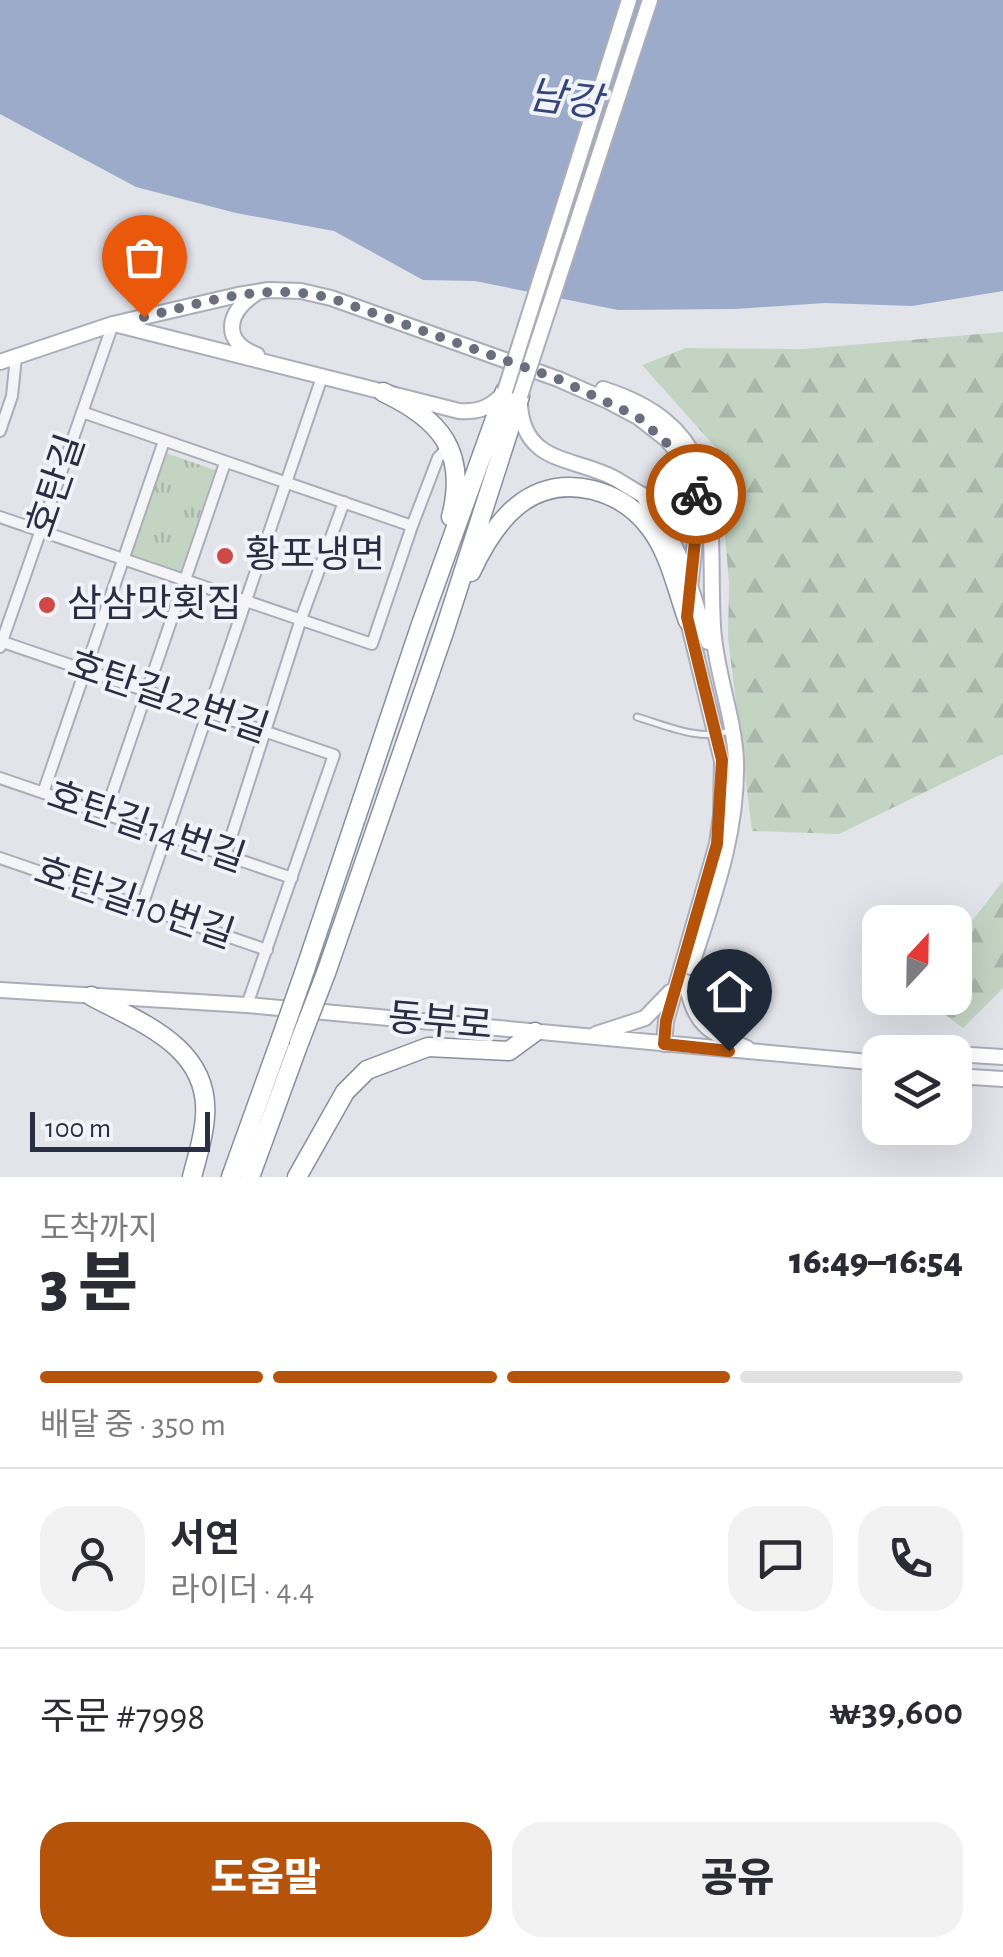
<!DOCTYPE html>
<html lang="ko">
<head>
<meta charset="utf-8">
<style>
	body { margin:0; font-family:"Alegreya Sans","Noto Sans KR",sans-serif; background:#f2f2f3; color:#2b2b33; height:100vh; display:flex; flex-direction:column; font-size:38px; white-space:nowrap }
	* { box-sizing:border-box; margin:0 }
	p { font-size:32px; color:#7c7c81 }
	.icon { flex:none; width:55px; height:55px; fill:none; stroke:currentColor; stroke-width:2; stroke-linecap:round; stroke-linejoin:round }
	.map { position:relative; height:1177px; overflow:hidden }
	.drawer { display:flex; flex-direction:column; background:#fff; flex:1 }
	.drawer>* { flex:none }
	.needle { width:65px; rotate:22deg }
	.controls { position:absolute; left:862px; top:905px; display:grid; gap:20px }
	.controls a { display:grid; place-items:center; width:110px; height:110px; border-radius:20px; background:#fff; box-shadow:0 10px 40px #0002; font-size:50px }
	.scale { position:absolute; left:30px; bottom:25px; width:180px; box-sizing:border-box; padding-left:10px; border:5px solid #2a2e42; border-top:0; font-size:28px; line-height:35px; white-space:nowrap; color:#2a2e42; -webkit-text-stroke:8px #f1f3f8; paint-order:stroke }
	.pin { position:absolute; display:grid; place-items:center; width:85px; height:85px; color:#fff; margin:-102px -42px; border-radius:50% 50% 50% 0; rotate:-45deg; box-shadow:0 0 10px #0007 }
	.pin .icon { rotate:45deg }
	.courier { position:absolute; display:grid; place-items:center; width:100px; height:100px; margin:-50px; border:8px solid #b45309; border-radius:50%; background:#fff; color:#222; box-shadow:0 2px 12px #0007 }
	.headline em { font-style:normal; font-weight:800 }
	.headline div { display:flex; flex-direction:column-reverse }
	.headline { display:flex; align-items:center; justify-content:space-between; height:170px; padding:0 40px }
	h1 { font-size:65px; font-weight:800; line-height:75px }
	.bar { display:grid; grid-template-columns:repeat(4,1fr); gap:15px 10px; align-content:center; height:120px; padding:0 40px }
	.bar i { height:12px; border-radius:8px; background:#e1e1e2 }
	.bar .active { background:#b45309 }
	.bar p { grid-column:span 4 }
	.line { display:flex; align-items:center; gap:25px; padding:0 40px; border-top:2px solid #e1e1e2 }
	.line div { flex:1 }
	.round { display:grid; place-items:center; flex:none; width:105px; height:105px; border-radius:30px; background:#f2f2f3 }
	.cta { display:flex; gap:20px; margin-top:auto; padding:20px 40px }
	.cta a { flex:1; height:115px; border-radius:30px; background:#b45309; color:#fff; font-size:40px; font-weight:800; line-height:115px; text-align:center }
	.cta a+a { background:#f2f2f3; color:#2b2b33 }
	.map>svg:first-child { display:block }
</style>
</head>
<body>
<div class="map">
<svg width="1003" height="1177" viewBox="0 0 1003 1177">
	<defs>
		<pattern id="forest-firs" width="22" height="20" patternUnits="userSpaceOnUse" patternTransform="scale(2.5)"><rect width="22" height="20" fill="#c4d4c3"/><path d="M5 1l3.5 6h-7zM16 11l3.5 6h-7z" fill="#a9b6a9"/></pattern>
		<pattern id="park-tufts" width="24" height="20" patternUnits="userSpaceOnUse" patternTransform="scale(2.5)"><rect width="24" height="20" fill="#c4d4c3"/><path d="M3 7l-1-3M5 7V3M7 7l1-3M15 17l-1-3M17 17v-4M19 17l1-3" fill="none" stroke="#a9b6a9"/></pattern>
	</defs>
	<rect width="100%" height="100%" fill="#e2e4ea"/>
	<!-- forest -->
	<path fill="url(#forest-firs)" d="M1003,332V754L839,834L752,831L728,638L729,582L718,450L642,365L686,348L804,349Z
		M1003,881V988L963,1028L932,1005L930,998H955V943Z"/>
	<!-- park -->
	<path fill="url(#park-tufts)" d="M166,453L215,470L180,573L130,557Z"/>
	<!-- water -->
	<path fill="#9dabca" d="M0,0H1003V291L912,306L825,303L735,309L618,310L475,281L423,280L334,231L236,213L136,187L0,114Z"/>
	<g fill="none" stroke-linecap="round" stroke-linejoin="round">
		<defs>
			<path id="lane" d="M637,717C665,725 703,743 730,730"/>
			<path id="street" d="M82,412L412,526
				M0,431L12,396L16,357
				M0,517L372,644L412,526L438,458L448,447
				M0,641L334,755L247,1005
				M0,647L113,324
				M0,778L292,878
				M43,793L164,441
				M105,814L225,463
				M225,856L301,619L344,502
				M0,858L267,950
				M142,906L322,377"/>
			<path id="secondary" d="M255,294C227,313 221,341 257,355
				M118,325L459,411C477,412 488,409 501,396
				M0,362L113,324L238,295L269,290L301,291L331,298L558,379L608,401L638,417L666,439L684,459L692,475L697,522L687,617L722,761L721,815L717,844L666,1021L664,1044
				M603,389C732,430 707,519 713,626C715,671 734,715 736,761C738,833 713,899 691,967
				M520,404C523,463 572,457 612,477C633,488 646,502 670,501L684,483L681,465
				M645,499C683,546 689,586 708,642
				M686,982C695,1026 708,1032 747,1048
				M0,990L247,1005L880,1063
				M596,1034L645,1018L670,992
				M955,1054L1003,1057
				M955,1076L1003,1079"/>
			<path id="highway" d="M383,392C440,419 468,451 451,517
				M471,572C495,520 530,475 593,490C616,496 636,509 650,528C670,554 677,591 688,621
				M305,970L420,627L505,391
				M326,973L444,632L520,396
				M91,996C141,1023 210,1047 205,1116C204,1137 197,1157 192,1177
				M231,1177L280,1041
				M250,1177L299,1043
				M297,1177L345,1092L367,1070L428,1047L509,1051L535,1032"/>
		</defs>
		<!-- lane casing -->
		<use href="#lane" stroke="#abadb8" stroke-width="9"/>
		<!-- street casing -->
		<use href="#street" stroke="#abadb8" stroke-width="14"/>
		<!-- secondary casing -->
		<use href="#secondary" stroke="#abadb8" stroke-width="18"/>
		<!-- highway casing -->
		<use href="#highway" stroke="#898ea1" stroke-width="21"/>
		<!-- lane -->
		<use href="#lane" stroke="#f5f5f8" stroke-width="5"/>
		<!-- street -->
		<use href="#street" stroke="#f5f5f8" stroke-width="10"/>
		<!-- secondary -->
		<use href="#secondary" stroke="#fff" stroke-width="14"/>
		<!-- highway -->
		<use href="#highway" stroke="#fff" stroke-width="18"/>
		<defs>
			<path id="secondary-bridge" d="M505,391L629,0
				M520,396L650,0"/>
			<path id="highway-bridge" d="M280,1041L305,970
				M299,1043L326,973"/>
		</defs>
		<!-- secondary-bridge casing -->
		<use href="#secondary-bridge" stroke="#abadb8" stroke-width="18" stroke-linecap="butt"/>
		<!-- highway-bridge casing -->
		<use href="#highway-bridge" stroke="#898ea1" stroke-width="21" stroke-linecap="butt"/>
		<!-- secondary-bridge -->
		<use href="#secondary-bridge" stroke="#fff" stroke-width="14"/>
		<!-- highway-bridge -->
		<use href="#highway-bridge" stroke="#fff" stroke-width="18"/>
	</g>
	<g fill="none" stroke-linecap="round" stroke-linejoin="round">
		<!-- done -->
		<path stroke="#6a6e7d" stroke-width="10" stroke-dasharray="0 18" d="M144,317C211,301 261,282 331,298L558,379L638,417L684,459L692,475L696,494"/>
		<!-- route -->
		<path stroke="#b45309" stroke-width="12" d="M696,494L697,522L687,617L722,760L717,844L666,1021L664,1044L729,1051"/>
	</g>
	<!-- markers -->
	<g fill="#cf4a47" stroke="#f1f3f8" stroke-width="4">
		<circle cx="225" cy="556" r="10"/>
		<circle cx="47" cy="605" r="10"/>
	</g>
	<g text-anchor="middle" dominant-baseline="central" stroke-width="8" stroke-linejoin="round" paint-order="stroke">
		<!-- street labels -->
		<g font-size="38" fill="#2a2e42" stroke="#f1f3f8">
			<text transform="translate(57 486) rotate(-71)">호탄길</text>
			<text transform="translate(168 698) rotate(19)">호탄길22번길</text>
			<text transform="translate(146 828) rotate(19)">호탄길14번길</text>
			<text transform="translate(134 904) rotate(19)">호탄길10번길</text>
			<text transform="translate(440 1023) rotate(5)">동부로</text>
		</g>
		<!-- poi labels -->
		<g font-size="38" fill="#2a2e42" stroke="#f1f3f8" text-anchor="start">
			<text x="245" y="556">황포냉면</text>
			<text x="67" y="605">삼삼맛횟집</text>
		</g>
		<!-- water labels -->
		<g font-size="40" font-style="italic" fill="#334677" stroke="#f1f3f8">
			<text transform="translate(565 100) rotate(7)">남강</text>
		</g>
	</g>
</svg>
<div class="controls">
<a><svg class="needle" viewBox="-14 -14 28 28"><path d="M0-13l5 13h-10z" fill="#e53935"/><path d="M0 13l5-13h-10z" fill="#7c7c81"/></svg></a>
<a><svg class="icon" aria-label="layers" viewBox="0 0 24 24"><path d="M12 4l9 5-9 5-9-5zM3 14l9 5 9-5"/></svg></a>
</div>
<div class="scale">100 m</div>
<div class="pin" style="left:144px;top:317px;background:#ea580c"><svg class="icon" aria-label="bag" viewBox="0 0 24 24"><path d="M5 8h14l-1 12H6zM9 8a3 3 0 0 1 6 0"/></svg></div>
<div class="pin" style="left:729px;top:1051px;background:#1f2937"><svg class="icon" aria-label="home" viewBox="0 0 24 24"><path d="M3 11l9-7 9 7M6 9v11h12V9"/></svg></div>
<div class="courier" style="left:696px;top:494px"><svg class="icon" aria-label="bike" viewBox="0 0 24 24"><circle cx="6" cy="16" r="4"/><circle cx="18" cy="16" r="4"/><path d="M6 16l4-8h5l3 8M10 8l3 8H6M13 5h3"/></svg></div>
</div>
<section class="drawer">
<div class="headline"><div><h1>3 분</h1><p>도착까지</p></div><em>16:49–16:54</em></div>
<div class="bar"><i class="active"></i><i class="active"></i><i class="active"></i><i></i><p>배달 중 · 350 m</p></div>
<div class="line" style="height:180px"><a class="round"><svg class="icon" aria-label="person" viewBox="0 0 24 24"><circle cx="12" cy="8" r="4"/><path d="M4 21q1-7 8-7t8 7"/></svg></a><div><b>서연</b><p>라이더 · 4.4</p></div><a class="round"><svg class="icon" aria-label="chat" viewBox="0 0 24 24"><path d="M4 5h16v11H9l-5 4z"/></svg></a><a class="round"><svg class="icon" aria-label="phone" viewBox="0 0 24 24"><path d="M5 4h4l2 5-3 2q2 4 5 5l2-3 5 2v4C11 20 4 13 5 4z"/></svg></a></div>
<div class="line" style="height:130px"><div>주문 #7998</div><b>₩39,600</b></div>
<div class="cta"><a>도움말</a><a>공유</a></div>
</section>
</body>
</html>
